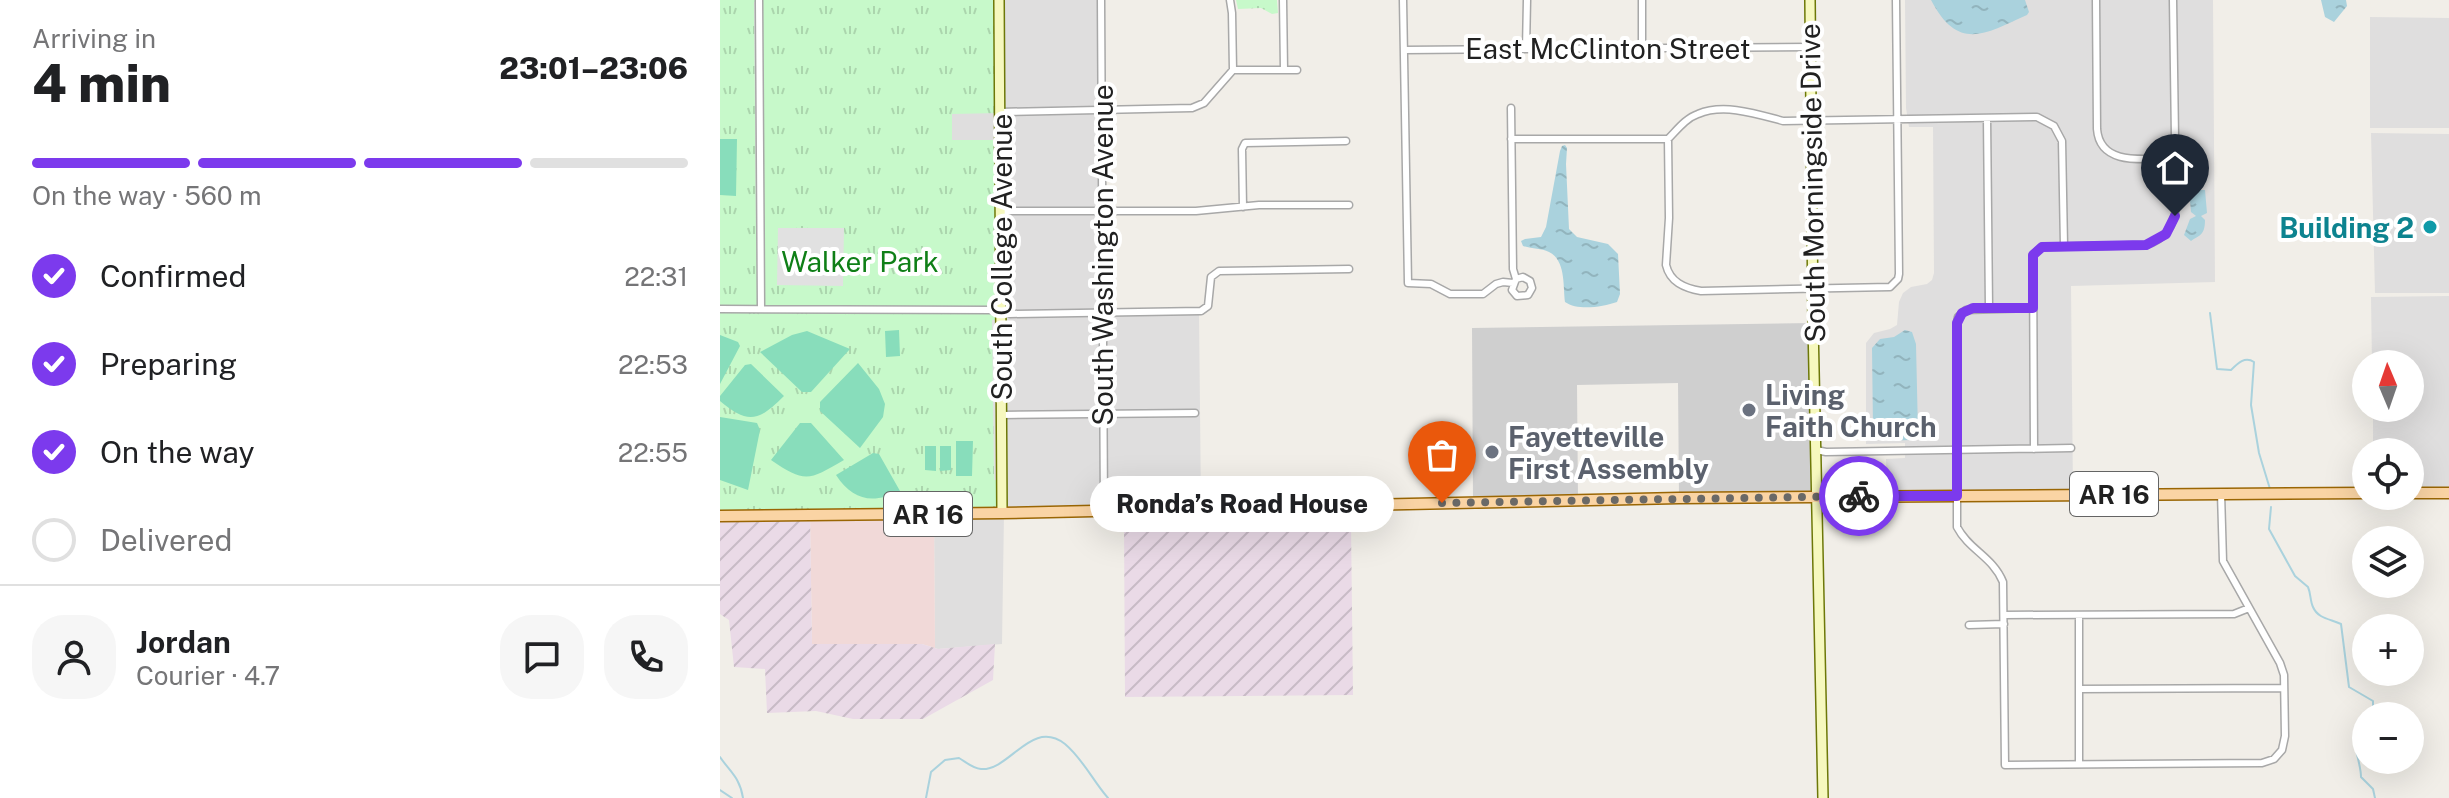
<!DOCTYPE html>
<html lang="en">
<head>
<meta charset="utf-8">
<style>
	body { margin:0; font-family:"Public Sans",sans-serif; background:#f6f6f6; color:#202124; height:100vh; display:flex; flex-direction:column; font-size:30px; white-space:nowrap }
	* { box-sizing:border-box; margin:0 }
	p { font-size:26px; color:#757577 }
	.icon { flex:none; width:44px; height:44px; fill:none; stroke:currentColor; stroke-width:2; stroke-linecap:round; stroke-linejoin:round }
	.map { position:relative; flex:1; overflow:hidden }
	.details { display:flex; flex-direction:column; background:#fff; width:720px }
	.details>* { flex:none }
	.needle { width:52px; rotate:358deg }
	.tools { position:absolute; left:1632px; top:350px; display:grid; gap:16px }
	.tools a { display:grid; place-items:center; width:72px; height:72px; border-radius:50%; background:#fff; box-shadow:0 8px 32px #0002; font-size:40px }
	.pin { position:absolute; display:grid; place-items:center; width:68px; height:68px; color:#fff; margin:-82px -34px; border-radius:50% 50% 50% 0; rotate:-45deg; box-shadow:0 0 8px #0007 }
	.pin .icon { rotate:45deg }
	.courier { position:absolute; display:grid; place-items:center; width:80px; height:80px; margin:-40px; border:6px solid #7c3aed; border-radius:50%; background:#fff; color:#222; box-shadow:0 2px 10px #0007 }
	.bubble { position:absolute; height:56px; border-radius:28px; background:#fff; box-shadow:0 8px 32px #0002; font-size:26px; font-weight:800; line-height:56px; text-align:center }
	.head em { font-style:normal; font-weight:800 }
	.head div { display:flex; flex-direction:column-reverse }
	.head { display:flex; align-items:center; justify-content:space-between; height:136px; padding:0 32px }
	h1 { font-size:52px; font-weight:800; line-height:60px }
	.bar { display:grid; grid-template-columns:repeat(4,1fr); gap:12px 8px; align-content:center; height:96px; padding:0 32px }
	.bar i { height:10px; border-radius:6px; background:#e0e0e0 }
	.bar .active { background:#7c3aed }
	.bar p { grid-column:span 4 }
	.line { display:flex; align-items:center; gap:20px; padding:0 32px; border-top:2px solid #e0e0e0 }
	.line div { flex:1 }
	.round { display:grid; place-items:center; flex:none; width:84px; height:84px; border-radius:32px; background:#f6f6f6 }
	ol { padding:0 32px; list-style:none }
	li { display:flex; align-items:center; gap:24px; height:88px }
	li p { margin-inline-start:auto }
	li .icon { padding:8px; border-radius:50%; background:#7c3aed; color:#fff; stroke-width:4 }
	li:last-child { color:#757577 }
	li i { width:44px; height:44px; border:4px solid #e0e0e0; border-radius:50% }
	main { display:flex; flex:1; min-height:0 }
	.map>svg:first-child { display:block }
</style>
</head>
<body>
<main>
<section class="details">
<div class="head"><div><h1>4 min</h1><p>Arriving in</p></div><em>23:01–23:06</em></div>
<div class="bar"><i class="active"></i><i class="active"></i><i class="active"></i><i></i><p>On the way · 560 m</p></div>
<ol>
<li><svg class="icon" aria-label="check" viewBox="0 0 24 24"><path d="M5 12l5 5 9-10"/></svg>Confirmed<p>22:31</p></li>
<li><svg class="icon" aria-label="check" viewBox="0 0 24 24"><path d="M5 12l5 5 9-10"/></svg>Preparing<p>22:53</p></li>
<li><svg class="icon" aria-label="check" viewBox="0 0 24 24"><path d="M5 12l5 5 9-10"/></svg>On the way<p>22:55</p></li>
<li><i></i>Delivered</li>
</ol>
<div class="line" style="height:144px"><a class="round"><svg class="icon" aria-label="person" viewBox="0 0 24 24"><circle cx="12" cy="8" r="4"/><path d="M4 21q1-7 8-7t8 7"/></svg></a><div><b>Jordan</b><p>Courier · 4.7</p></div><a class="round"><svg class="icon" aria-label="chat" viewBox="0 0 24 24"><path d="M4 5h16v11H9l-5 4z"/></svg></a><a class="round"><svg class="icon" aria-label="phone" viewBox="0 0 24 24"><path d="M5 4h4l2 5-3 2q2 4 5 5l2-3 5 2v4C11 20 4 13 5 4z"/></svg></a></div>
</section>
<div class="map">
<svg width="1729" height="798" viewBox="0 0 1729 798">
	<defs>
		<pattern id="industrial-furrows" width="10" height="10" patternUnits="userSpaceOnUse" patternTransform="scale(2)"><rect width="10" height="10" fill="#eadae7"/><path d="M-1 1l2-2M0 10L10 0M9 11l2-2" fill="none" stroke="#c8bbc6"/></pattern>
		<pattern id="park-tufts" width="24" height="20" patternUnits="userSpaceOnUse" patternTransform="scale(2)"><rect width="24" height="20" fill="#c7f9ca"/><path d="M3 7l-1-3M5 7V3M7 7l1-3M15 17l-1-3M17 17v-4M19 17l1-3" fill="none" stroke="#abd5ad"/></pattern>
		<pattern id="water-ripples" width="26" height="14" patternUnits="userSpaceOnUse" patternTransform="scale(2)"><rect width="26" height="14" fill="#aad2dd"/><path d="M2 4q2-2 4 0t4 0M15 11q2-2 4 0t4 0" fill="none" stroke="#92b4bd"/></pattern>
	</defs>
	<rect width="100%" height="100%" fill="#f1eee8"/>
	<!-- residential -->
	<path fill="#dfdede" d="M279,0H381V312L479,311L481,508L284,513L282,644L218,649L215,648L214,514L279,140L232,141V114Z
		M1185,0H1493L1495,282L1351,286L1353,495L1167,496L1166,459L1185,458V443L1146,444V343L1154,333L1170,329L1177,325L1179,302L1183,293L1191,287L1207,284L1212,280L1214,273L1213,127H1189L1186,108Z
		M1650,17L1729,18V128H1650Z
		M1651,133L1729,134V293H1655Z
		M1729,296V493H1690V452H1653V408H1690V364H1652L1651,297Z"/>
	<!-- commercial -->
	<path fill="#f1d9d8" d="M214,514L215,648L202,644H92L90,515Z"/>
	<!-- industrial -->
	<path fill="url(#industrial-furrows)" d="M90,515L92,644H202L218,649L275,644L273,680L203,719H133L96,711L47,713L45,669L14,667L9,620L0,614V516Z
		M631,524L633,695L405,697L404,526Z"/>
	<!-- religious -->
	<path fill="#cfcfcf" d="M1093,323L1097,496L959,498L958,383L857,385L858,500L753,502L752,328Z"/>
	<!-- park -->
	<path fill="url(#park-tufts)" d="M0,0H279L280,113L232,114V140H280L282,513L0,516Z
		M516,0H557L558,13L552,14L541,8L518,9Z"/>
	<!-- pitch -->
	<path fill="#8db" d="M0,139H17L16,196L0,195Z
		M179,330L180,356L166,357L165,331Z
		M87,331L130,349L91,392H82L40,352L72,335Z
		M0,335L18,342L20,346L0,384Z
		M138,363L159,389L165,404L163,417L140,448L100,411V402Z
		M31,364L64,396C39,421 28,425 0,401V396L25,365Z
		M0,417L37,423L40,430L28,490L0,480Z
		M80,423H91L124,460C89,480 86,484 51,460Z
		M236,441H253L252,476H236Z
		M205,446H216V471L205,470Z
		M220,446H231V470L220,471Z
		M153,453L159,454L180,491C153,504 133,501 116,475Z"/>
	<!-- parking -->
	<path fill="#e1e1e1" d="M34,2H37L39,237H36Z
		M58,228H124L123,286L57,285Z
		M272,320H276L280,480H274Z"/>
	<!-- water -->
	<path fill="url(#water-ripples)" d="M1211,0H1305L1309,12L1307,15C1265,34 1238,52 1211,0Z
		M1601,0H1626L1627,6L1614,22L1605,17Z
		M845,145L847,148L846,164L849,229L857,237L888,244L898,254L900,294L897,302C882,307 858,311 845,302C843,287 846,260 829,252C821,248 812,249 803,246L801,241L805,239L821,237L826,227L840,151L842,146Z
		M1469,190H1485L1487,213L1481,216L1485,220C1485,236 1479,235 1471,241L1464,235L1470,219L1476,216L1471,212Z
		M1185,330L1192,332L1196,344L1198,432L1191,440C1176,440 1160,444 1153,429L1152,348L1160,339L1174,337Z"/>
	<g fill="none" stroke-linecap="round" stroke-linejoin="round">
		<!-- stream -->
		<path stroke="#aad2dd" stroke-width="2" d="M1490,313L1497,369L1511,370C1518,363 1525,356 1534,362L1531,405L1539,453L1550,489
			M1551,507L1549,529L1575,576L1588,587C1591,594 1590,601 1593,607C1598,619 1611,619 1621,624L1629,687L1653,701V716
			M1646,727L1642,732L1635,733C1632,744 1641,763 1641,777L1653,789L1655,798
			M0,757C11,773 20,778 23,798
			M0,790L12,798
			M206,798L211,772L225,760L239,758C246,762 252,768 261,769C290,771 311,718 345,744C363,759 373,781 388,798"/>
		<defs>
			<path id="street" d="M39,0L41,309
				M381,0L384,511
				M510,0L512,13L513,70
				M563,0L564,70
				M683,0L688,283L711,284L730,294H763L776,284L783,282L793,283
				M1376,0L1377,129C1380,168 1428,158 1455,158
				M922,48V0
				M806,49L807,0
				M684,50L1091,47
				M791,108L793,269L796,279L792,290L797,296L808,295L812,288L810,281L803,277L796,279
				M280,112L472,108L484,103L513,70H577
				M1267,118L1269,308
				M791,139H948C957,130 966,118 978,114C1004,103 1037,114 1063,121L1317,117L1334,126L1342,141L1344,246
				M948,139L949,218L946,265C950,282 964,288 981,291L1170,287L1178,279L1179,274L1176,0
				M523,207L522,149L525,143L626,141
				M280,211H476L539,205H629
				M1313,308L1246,310L1238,317L1237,323V527C1249,550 1273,557 1283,582L1285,765L1542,763L1554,759L1562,750L1565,736L1564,675L1560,663L1503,561L1501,493
				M0,309L275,310L290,314L481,311L488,306L491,277L499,271L629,269
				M282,415L475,413
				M1314,449L1313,255L1322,247L1426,245C1445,239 1454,227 1456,207L1453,0
				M1096,450L1106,452L1351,448
				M1284,615L1514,614L1529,608
				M1359,615V764
				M1249,625L1284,624
				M1359,689L1564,688"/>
			<path id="secondary" d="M279,0L282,513
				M1090,0L1093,323L1103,798"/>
			<path id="primary" d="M1690,493H1729
				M0,516L282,513L959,498L1646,493"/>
		</defs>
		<!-- street casing -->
		<use href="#street" stroke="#a8a8a8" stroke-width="9"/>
		<!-- secondary casing -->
		<use href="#secondary" stroke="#6d7808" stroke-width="12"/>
		<!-- primary casing -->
		<use href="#primary" stroke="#9a6604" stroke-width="13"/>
		<!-- street -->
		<use href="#street" stroke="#fff" stroke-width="6"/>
		<!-- secondary -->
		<use href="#secondary" stroke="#f6f8be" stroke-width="9"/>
		<!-- primary -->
		<use href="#primary" stroke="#fad4a4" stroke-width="10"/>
	</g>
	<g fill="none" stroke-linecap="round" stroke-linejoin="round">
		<!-- done -->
		<path stroke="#6a6967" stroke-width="8" stroke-dasharray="0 14.4" d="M722,503L1139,496"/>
		<!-- route -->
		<path stroke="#7c3aed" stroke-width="10" d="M1139,496H1237V323L1242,313L1253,308H1313V255L1322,247L1426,245L1446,234L1455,216"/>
	</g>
	<!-- markers -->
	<circle fill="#0f9aa8" stroke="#fff" stroke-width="3" cx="1710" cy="227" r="8"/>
	<g fill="#6b7280" stroke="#fff" stroke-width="3">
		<circle cx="1029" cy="410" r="8"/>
		<circle cx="772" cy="452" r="8"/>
	</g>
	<g text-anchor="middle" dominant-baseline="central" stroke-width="8" stroke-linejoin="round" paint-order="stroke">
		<!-- shield labels -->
		<g fill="#fff" stroke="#646464" stroke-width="2">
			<rect x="1350" y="472" width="88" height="44" rx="6"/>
			<rect x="164" y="492" width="88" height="44" rx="6"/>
		</g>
		<g font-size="26" font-weight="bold" fill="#212121">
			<text x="1394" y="494">AR 16</text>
			<text x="208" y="514">AR 16</text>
		</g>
		<!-- street labels -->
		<g font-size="28" fill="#212121" stroke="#fff">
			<text x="888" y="48">East McClinton Street</text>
			<text transform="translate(1092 183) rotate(-91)">South Morningside Drive</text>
			<text transform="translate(382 255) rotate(-90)">South Washington Avenue</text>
			<text transform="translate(281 257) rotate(-90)">South College Avenue</text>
		</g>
		<!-- culture labels -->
		<g font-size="28" font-weight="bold" fill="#0d838f" stroke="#fff" text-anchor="end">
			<text x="1694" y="227">Building 2</text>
		</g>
		<!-- park labels -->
		<g font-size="28" fill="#0f7f17" stroke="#fff">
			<text x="140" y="261">Walker Park</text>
		</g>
		<!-- worship labels -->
		<g font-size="28" font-weight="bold" fill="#5b616d" stroke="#fff" text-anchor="start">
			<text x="1045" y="394">Living<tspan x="1045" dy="32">Faith Church</tspan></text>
			<text x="788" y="436">Fayetteville<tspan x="788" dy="32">First Assembly</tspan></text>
		</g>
	</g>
</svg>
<div class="tools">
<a><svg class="needle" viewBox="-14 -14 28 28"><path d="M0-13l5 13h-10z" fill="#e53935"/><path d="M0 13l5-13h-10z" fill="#757577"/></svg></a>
<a><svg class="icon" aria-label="locate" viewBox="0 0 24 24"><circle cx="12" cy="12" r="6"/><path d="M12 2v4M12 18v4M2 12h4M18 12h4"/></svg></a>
<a><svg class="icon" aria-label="layers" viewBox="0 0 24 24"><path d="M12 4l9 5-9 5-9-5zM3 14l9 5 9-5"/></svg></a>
<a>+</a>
<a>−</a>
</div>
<div class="pin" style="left:722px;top:503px;background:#ea580c"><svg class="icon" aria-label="bag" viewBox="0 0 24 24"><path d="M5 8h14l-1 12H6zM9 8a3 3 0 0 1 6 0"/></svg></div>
<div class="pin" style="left:1455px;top:216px;background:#1f2937"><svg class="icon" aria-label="home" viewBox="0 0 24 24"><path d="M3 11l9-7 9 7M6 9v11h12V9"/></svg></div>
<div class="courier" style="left:1139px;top:496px"><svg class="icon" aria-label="bike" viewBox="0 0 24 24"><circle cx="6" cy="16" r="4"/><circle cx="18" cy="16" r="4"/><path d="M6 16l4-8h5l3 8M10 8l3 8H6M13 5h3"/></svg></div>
<div class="bubble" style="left:370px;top:476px;width:304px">Ronda’s Road House</div>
</div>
</main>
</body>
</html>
